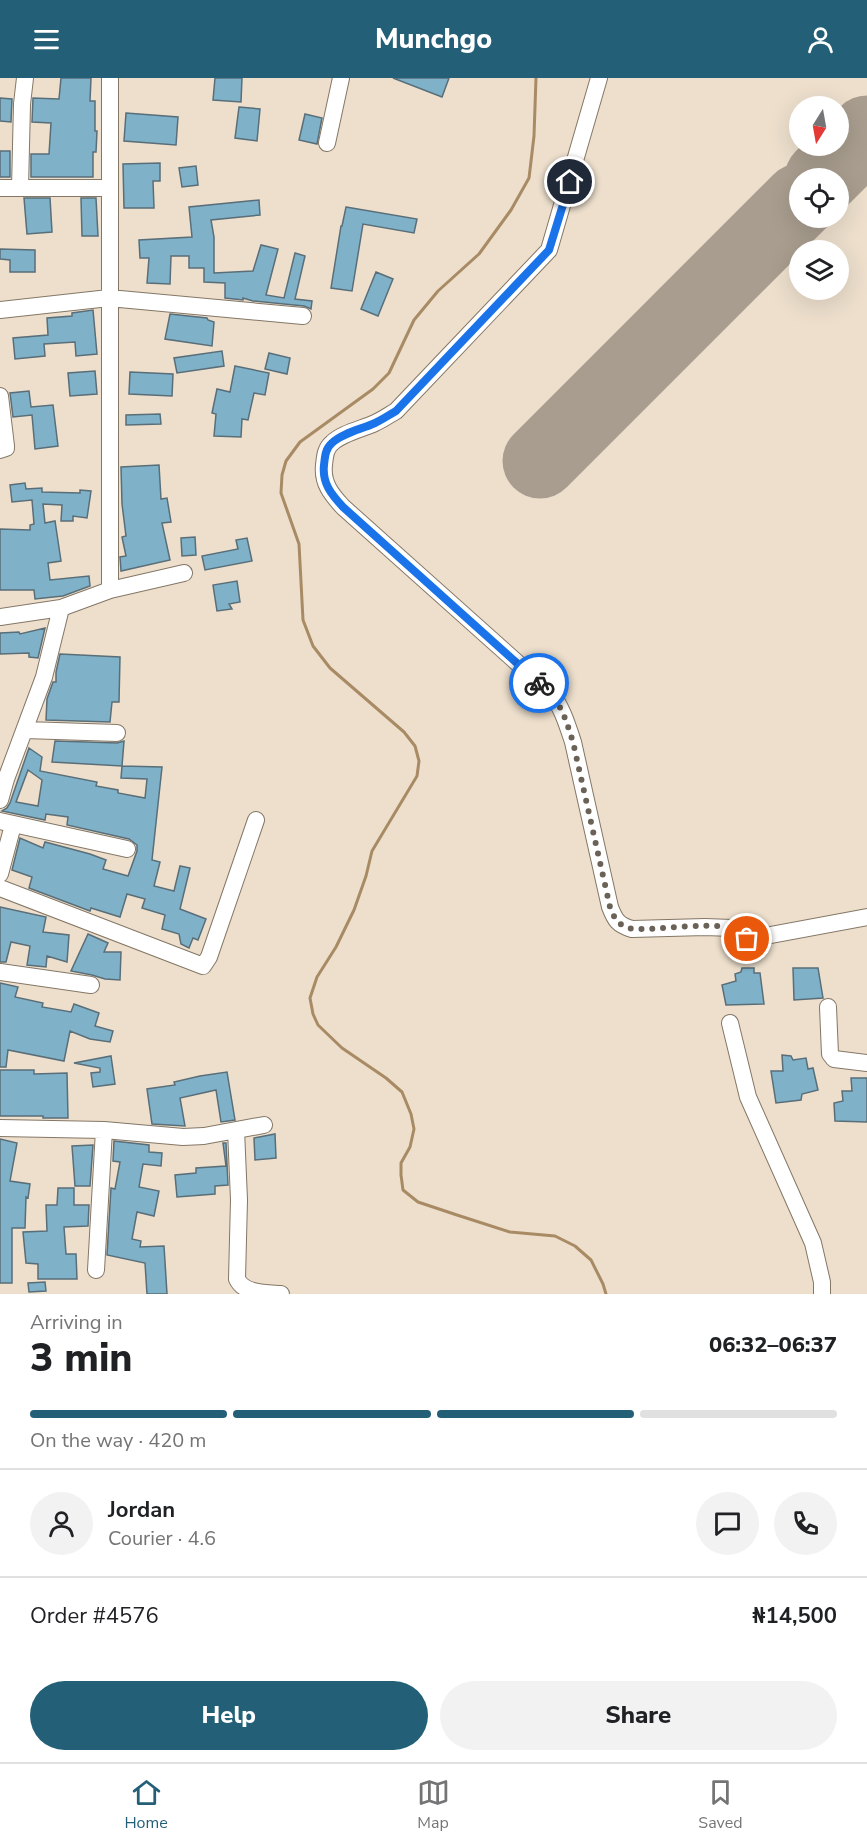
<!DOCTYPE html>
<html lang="en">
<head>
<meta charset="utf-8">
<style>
	body { margin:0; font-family:"Nunito Sans",sans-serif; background:#f2f2f2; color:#202124; height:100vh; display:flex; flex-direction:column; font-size:22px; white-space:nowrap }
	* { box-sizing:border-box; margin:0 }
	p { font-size:20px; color:#757577 }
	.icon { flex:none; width:33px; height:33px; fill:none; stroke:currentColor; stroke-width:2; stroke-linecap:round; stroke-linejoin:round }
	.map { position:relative; height:1216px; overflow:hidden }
	.sheet { display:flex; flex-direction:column; background:#fff; flex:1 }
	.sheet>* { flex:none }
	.needle { width:39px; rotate:191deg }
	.fabs { position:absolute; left:789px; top:18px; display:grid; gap:12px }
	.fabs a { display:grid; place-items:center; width:60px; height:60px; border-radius:50%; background:#fff; box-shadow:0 6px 24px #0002; font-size:30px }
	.pin { position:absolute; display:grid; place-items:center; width:51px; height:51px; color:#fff; margin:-26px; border:3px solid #fff; border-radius:50%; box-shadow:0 2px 6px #0007 }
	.courier { position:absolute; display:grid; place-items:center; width:60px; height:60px; margin:-30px; border:4px solid #1a73e8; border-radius:50%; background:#fff; color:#222; box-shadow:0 2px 8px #0007 }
	.head em { font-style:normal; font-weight:800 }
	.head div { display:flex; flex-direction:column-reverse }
	.head { display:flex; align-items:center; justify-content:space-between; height:102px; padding:0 30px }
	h1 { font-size:39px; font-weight:800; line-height:45px }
	.bar { display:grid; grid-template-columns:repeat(4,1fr); gap:9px 6px; align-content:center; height:72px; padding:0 30px }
	.bar i { height:8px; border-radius:4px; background:#e0e0e0 }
	.bar .current { background:#236077 }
	.bar p { grid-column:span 4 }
	.line { display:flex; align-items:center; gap:15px; padding:0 30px; border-top:2px solid #e0e0e0 }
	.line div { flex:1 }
	.round { display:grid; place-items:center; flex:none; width:63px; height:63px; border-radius:32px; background:#f2f2f2 }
	.action { display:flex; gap:12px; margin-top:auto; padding:12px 30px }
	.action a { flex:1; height:69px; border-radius:36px; background:#236077; color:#fff; font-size:24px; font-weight:800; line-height:69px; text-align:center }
	.action a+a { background:#f2f2f2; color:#202124 }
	header { display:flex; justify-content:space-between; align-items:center; height:78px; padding:0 30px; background:#236077; color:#fff; font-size:27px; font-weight:800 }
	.dock { display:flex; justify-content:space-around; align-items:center; height:84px; border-top:2px solid #e0e0e0; background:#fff; font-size:16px; color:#757577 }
	.dock a { display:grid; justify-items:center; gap:3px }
	.dock .current { color:#236077 }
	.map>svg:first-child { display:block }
</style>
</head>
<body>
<header><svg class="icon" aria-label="menu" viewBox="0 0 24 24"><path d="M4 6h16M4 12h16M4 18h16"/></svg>Munchgo<svg class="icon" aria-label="person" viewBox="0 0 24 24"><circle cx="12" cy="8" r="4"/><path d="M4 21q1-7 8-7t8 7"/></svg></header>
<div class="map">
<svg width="867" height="1216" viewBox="0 0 867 1216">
	<rect width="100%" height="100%" fill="#eddfcc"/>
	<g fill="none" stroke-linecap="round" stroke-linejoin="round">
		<!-- stream -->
		<path stroke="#a88b65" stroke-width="3" d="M536,0L534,58L529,100L511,132L479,176L438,213L414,242L389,295L373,311L300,364L286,383L282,397L281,415L299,466L303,542L313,568L330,590L404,654L415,668L419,683L417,698L372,773L366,798L354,832L336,869L317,899L310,920L313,936L318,947L342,970L386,1000L402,1014L411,1036L414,1051L410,1069L401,1085V1097L403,1112L418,1124L457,1137L510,1154L555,1158L575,1168L591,1182L603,1206L606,1216"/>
		<!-- runway -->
		<path stroke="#a89d8e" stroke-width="75" d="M822,100L867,55
			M540,383L800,123"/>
	</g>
	<!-- building -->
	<path fill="#7fb2c9" stroke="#596e78" stroke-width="1.5" fill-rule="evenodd" d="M61,0H91L90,23H95V53H97L96,74H93V99H31V76H49L51,45L32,44L33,20L59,21Z
		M215,0H242L241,24L213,22Z
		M393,0H449L442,19Z
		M0,20L12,21L11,44L0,43Z
		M239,29L260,31L257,63L235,60Z
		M126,35L178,39L176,67L124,63Z
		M305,36L322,40L317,66L299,62Z
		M0,73H10V99H0Z
		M160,85V103H153L154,130H124L123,86Z
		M196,88L198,107L182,109L179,90Z
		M24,120H50L52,154L27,156Z
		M81,120H96L98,158H82Z
		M259,122L260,137L211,142L214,159V195L253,193L261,167L278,171L266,217L284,220L295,175L305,178L295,221L312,223L311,231L304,228L253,223L243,220V222L225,220V205L204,204V190H189V178H171L170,206L147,205L149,180H140L139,162L192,159L189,129Z
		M346,129L417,141L414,155L363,146L352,213L331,210L341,148H342Z
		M0,171L35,172V194H10V182L0,181Z
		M376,194L393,201L378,238L361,231Z
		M93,232L97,276L76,278L75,264L44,266L45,278L15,281L13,260L48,257L47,240L72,238V235Z
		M170,236L207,240L208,242L214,244L212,268L165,261Z
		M222,273L224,288L177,295L174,280Z
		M269,275L290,280L287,296L265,291Z
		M235,288L269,295L265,317L254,315L248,342L242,341L241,359L214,358L216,336L212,335L217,311L230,314Z
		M95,293L97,316L70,318L68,295Z
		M130,294L173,296L172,318L129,316Z
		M29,313L31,329L53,327L58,368L35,371L32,337L13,339L10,315Z
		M160,336L161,346L126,347V337Z
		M159,387L161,421L167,420L171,444L162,445L170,482L121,493L120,479L126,478L122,459L126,458L122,426L121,389Z
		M25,405L26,411L42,410V414L80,415V412L91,413L87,440L73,438V443H61L62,427L43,426L45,445L55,443L61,483L48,485L50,502L89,498L90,508L63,518L35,521L34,512H0V451L30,452V447L34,446L32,422L12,424L10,407Z
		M195,459L196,477L182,478L181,460Z
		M247,460L252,483L205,492L202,478L238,471L236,462Z
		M237,503L240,524L229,526L232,531L217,533L213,507Z
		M45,550L38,580L29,579V575L0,576V555L19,554L20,556Z
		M60,576L120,579L119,624H112L110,644L46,642L47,621L53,604H56V594Z
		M55,663L117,665L124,663L122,688L52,684Z
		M29,670L42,679L40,693L97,704L96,708L118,712V715L145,720L147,701L121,700L122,688L162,689L152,782L160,784L154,808L174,813L180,788L190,790L180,831L206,841L198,862L193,860L189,870L181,866L179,856L162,851L165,837L142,830L145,821L127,816L120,839L91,830L90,833L29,810L32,799L12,792L20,760L43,770L45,764L90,776L106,782L103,791L128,798L137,773V767L129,761L67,747L68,739L46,736L45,742L2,733L7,730L10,725ZM28,692L42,702L38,728L16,724Z
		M0,829L46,839L43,854L69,857L67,884L47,878L46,889L27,887L30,868L11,864L6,884H0Z
		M88,856L108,865L104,874H121L120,902L105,901L92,897L71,893Z
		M742,890H754V895H760L764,926L726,927L722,907L736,903L735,896L741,894Z
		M793,890H818L823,920L794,922Z
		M0,905L18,909L15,919L43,925L42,929L71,934L74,926L99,935L95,948L113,953L110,964L90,961L70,953L64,983L8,972L6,989H0Z
		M782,977L791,978L793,982L806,980L808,991L813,990L818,1012L802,1016L801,1022L776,1025L771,993H783Z
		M111,978L115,1006L93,1009L91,995L100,994V990L74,985Z
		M0,992H34V996L67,995L68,1040H43V1038H0Z
		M227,994L235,1042L221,1044L216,1012L180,1020L185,1048L152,1046L147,1011L175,1007L174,1004L200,998Z
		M851,1000H867V1044L835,1043L834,1025L843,1023L842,1013H852Z
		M275,1056L276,1080L255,1082L254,1060Z
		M0,1061L17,1065L10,1103L30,1106L28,1120L26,1119L25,1150H12V1205H0Z
		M114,1063L149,1067V1074L162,1075L161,1088L143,1086L139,1109L159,1113L154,1138L137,1134L132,1161L141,1163L140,1169L164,1168L167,1216H147L145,1185L107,1177L111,1110L115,1111L120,1084L113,1083Z
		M223,1065H226L228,1107L215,1108V1116L177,1119L175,1097L196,1095V1090L226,1088Z
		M93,1067L90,1108H75L72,1068Z
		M58,1110H74V1127H89L88,1148L64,1149L66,1176H76L77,1201H38V1186L26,1185L23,1154L47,1153L46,1127H57Z
		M45,1204L46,1213L29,1214L28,1205Z"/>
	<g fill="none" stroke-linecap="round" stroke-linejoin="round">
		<defs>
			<path id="minor" d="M599,0L549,172L396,333C389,337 382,342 375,345C362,351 342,355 332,365C325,371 325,379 324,387C322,405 331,416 343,429L550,614C562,629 567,646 573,664L610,829C615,842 618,847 632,851L705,849L732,850L743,856L747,861
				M327,65L341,0
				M0,110H110
				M20,110L22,26L25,0
				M0,232L109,220L303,238
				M0,318L6,368V370L0,372
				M110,512V0
				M0,539L61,530L110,512L184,495
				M25,652L117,655
				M0,722L6,701L44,599L61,530
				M0,743L127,771
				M0,796L13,747
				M0,810L203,888L209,879L256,742
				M738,863L867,839
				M0,894L91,907
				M828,929L830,976L834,981L867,985
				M730,945L748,1019L813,1165L822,1204V1216
				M0,1050L104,1052L183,1059L204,1058L264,1047
				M236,1052L239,1122L237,1201C244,1216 266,1215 281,1216
				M96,1192L104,1052"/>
		</defs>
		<!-- minor casing -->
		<use href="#minor" stroke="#847766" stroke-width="18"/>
		<!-- minor -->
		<use href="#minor" stroke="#fff" stroke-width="16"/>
	</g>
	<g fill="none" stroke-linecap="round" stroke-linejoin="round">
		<!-- done -->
		<path stroke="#6a6256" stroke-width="6" stroke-dasharray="0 10.8" d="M539,605C561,624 564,636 573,664L610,829C615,842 618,847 632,851C662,852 705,844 732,850C739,852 744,856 747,861"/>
		<!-- route -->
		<path stroke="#1a73e8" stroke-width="8" d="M539,605L343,429C331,416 322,405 324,387C325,379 325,371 332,365C342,355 362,351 375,345C382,342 389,337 396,333L549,172L570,104"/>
	</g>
</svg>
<div class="fabs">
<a><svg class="needle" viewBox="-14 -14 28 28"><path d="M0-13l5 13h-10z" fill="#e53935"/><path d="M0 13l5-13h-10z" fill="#757577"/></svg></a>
<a><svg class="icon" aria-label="locate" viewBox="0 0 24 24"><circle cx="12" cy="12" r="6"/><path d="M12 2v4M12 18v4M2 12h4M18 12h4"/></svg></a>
<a><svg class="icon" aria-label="layers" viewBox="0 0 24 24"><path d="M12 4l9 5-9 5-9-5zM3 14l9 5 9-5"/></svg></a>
</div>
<div class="pin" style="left:747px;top:861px;background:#ea580c"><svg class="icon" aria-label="bag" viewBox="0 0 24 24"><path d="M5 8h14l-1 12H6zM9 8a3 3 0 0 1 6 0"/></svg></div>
<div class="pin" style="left:570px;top:104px;background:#1f2937"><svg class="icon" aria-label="home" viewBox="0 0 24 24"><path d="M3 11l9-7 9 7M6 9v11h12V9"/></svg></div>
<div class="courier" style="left:539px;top:605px"><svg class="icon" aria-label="bike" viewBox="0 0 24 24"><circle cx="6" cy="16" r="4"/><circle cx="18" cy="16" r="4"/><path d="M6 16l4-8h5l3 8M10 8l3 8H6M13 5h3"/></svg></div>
</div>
<section class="sheet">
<div class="head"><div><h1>3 min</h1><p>Arriving in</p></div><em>06:32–06:37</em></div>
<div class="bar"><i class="current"></i><i class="current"></i><i class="current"></i><i></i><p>On the way · 420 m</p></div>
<div class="line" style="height:108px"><a class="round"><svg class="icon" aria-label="person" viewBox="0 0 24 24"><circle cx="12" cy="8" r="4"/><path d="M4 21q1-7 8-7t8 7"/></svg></a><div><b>Jordan</b><p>Courier · 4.6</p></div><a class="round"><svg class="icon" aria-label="chat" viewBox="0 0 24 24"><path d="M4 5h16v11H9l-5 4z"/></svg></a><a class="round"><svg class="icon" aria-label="phone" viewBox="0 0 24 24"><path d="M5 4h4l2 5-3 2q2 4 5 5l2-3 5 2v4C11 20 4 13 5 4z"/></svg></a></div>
<div class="line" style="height:78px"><div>Order #4576</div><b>₦14,500</b></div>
<div class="action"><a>Help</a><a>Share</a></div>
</section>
<nav class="dock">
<a class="current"><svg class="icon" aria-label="home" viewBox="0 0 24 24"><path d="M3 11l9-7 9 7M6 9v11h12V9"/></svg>Home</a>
<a><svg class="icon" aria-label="map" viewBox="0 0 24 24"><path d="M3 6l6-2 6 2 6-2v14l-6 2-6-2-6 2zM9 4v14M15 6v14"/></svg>Map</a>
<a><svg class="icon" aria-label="saved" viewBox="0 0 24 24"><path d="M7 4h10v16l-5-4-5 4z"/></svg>Saved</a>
</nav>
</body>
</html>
